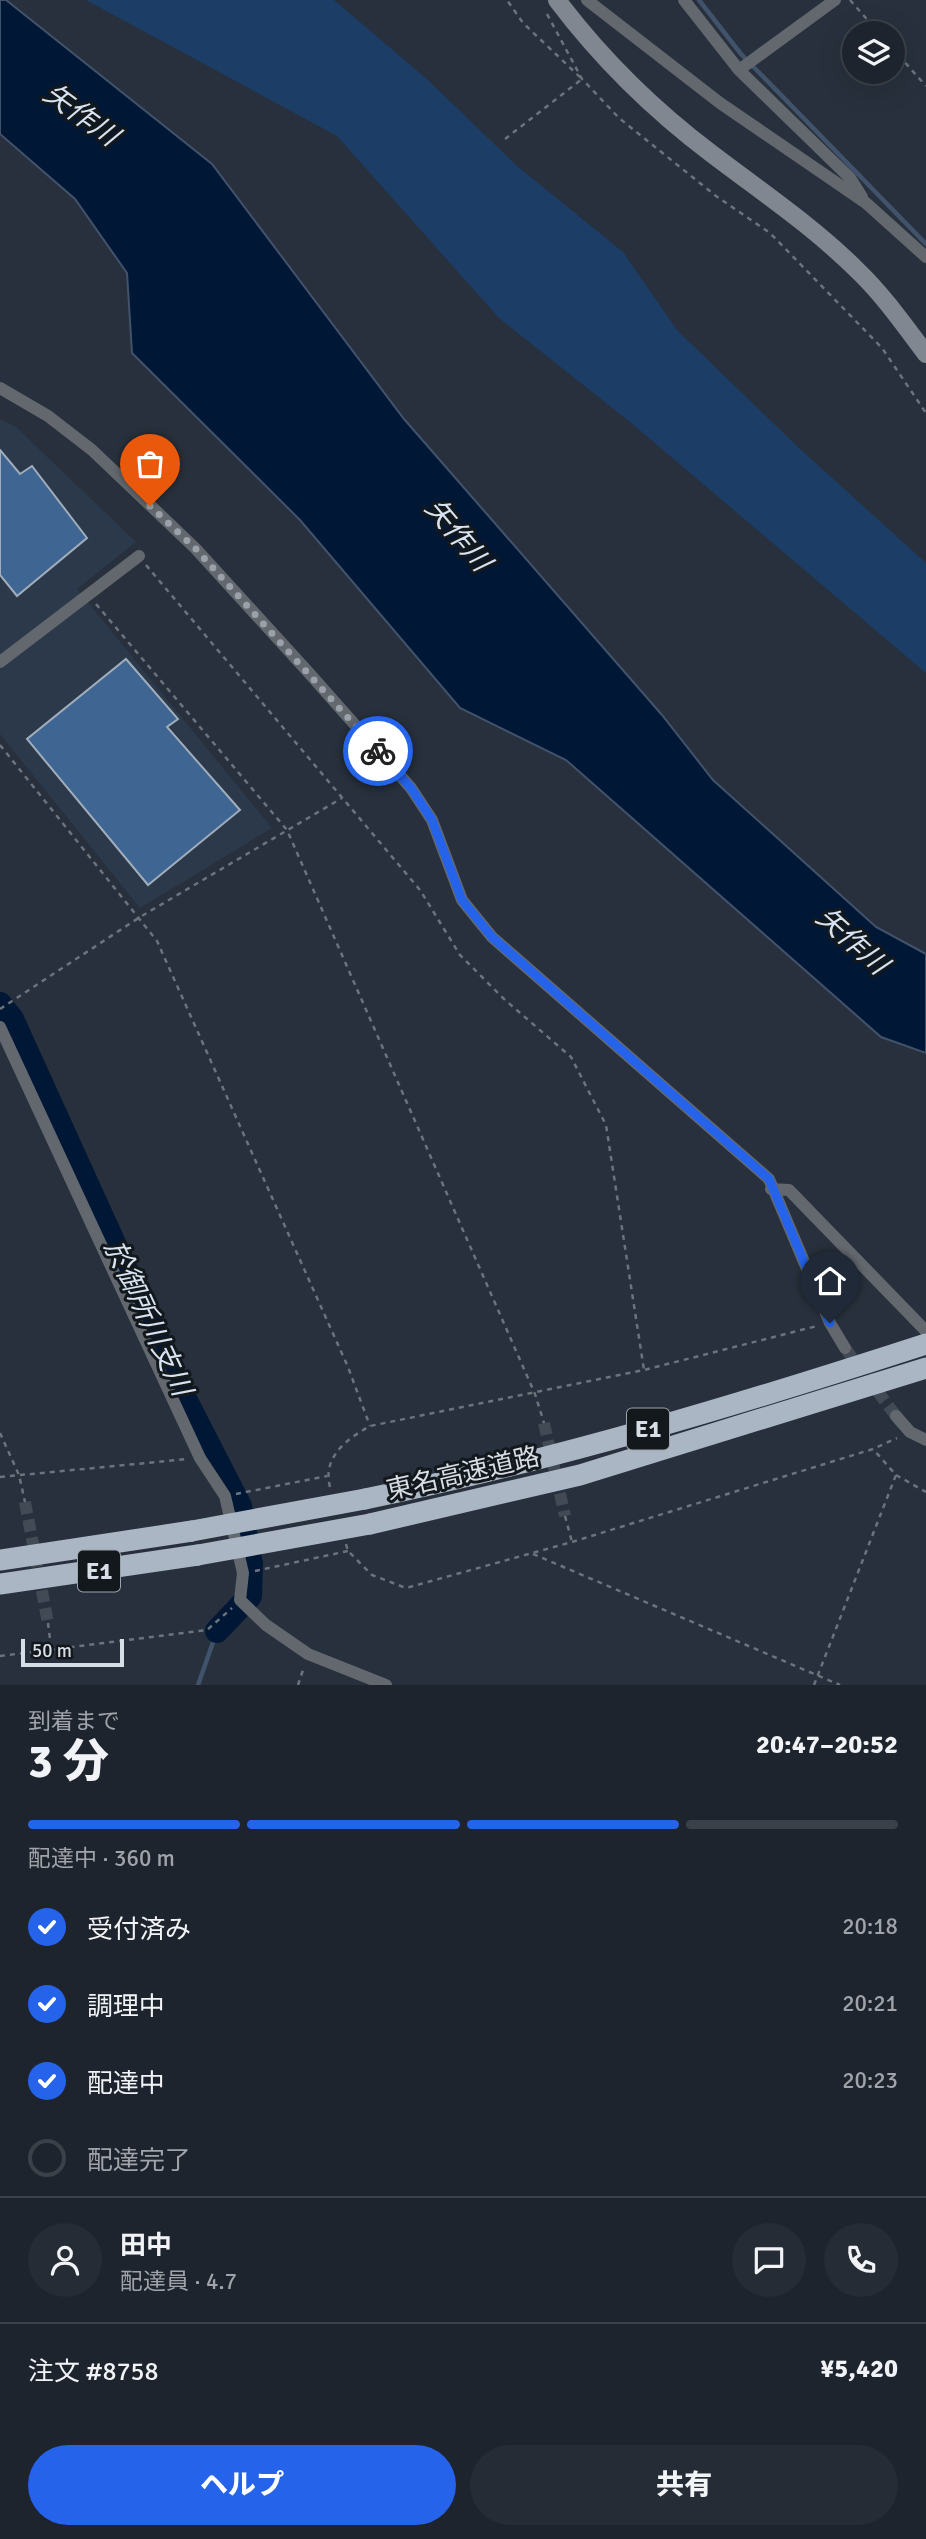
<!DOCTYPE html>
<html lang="ja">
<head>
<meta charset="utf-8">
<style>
	body { margin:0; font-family:Signika,"Noto Sans JP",sans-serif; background:#252c35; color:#f1f3f6; height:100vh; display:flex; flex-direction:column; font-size:26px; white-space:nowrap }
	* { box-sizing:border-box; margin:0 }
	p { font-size:23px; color:#a0a4aa }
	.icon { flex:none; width:38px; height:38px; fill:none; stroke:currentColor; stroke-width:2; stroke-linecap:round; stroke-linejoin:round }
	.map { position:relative; height:1685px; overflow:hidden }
	.drawer { display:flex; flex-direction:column; background:#1d242d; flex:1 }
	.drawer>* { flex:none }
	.controls { position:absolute; left:842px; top:21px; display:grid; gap:14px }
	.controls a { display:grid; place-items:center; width:63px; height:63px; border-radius:50%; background:#1d242d; box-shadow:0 7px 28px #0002,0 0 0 2px #3b4149; font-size:35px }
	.scale { position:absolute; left:21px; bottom:18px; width:103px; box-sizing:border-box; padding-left:7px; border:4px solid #d8dee6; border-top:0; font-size:19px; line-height:24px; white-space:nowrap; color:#d8dee6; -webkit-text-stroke:5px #13181d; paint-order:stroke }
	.pin { position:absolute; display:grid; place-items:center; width:60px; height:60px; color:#fff; margin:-72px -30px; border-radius:50% 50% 50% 0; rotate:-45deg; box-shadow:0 0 7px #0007 }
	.pin .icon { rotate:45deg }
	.courier { position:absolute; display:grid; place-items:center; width:70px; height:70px; margin:-35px; border:5px solid #2563eb; border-radius:50%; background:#fff; color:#222; box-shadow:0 2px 9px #0007 }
	.overview em { font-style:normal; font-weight:800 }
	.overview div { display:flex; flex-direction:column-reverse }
	.overview { display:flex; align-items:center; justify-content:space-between; height:119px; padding:0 28px }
	h1 { font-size:46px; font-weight:800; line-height:52px }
	.bar { display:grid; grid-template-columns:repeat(4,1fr); gap:10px 7px; align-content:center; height:84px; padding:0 28px }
	.bar i { height:9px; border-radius:5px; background:#3b4149 }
	.bar .selected { background:#2563eb }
	.bar p { grid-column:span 4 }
	.line { display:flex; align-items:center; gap:18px; padding:0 28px; border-top:2px solid #3b4149 }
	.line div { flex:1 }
	.round { display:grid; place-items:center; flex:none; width:74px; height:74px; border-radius:37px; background:#252c35 }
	ol { padding:0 28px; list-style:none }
	li { display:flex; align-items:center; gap:21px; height:77px }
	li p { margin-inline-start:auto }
	li .icon { padding:7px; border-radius:50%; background:#2563eb; color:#fff; stroke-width:4 }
	li:last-child { color:#a0a4aa }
	li i { width:38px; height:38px; border:4px solid #3b4149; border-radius:50% }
	.action { display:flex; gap:14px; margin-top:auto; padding:14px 28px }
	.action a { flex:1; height:80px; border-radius:42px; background:#2563eb; color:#fff; font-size:28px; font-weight:800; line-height:80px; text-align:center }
	.action a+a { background:#252c35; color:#f1f3f6 }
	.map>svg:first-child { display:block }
</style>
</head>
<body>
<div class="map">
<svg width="926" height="1685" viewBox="0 0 926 1685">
	<rect width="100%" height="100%" fill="#27303c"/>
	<!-- built -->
	<path fill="#2c394a" d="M0,419L16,427L136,542L77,589L272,828L140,908L0,734Z"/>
	<!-- green -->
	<path fill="#1c3e66" d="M86,0H334L428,80L517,166L623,252L677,330L799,448L926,563V673L630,422L499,318L337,136Z"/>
	<!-- water -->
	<path fill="#001836" stroke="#41536b" stroke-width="2" d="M0,0H6L212,164L404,419L662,715L713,780L876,927L926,954V1053L881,1037L566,760L460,708L300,520L132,353L127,273L75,199L0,134Z"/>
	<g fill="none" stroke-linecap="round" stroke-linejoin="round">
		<!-- stream -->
		<path stroke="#41536b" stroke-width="4.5" d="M699,0L741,54L926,244
			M198,1685L217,1631"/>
		<!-- river -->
		<path stroke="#001836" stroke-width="24" d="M0,1004L12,1019L183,1395L240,1506L251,1564L250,1596L217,1631"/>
	</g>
	<!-- building -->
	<path fill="#3f6592" stroke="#a1adbb" stroke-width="2" d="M0,450L20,474L32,466L87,538L17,596L0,575Z
		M126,659L178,719L167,727L240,810L148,885L27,739Z"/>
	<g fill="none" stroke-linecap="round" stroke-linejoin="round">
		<!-- street-tunnel -->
		<path stroke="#424a56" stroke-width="12" stroke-dasharray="12 6" stroke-linecap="butt" d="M845,1348L896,1416
			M544,1423L565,1516
			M25,1502L48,1623"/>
		<!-- path -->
		<path stroke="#6b737d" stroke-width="2.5" stroke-dasharray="5 5" stroke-linecap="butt" d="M850,0L879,33
			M547,14L582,79L619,118L716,196L770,233L882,348L926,413
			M892,48L926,86
			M505,139L582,79L523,23L507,0
			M146,565L420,890L460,955L504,999L571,1057L606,1125L644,1370
			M96,604L287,830L535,1394L544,1423
			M0,745L157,941L348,1367L370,1426
			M0,1009L140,917L342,798
			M0,1433L19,1475L25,1502
			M896,1475L926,1492
			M0,1477L188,1459
			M330,1487C322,1457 347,1439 370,1426L644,1370L817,1326
			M236,1494L327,1476
			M565,1516L572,1542
			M346,1544L348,1551L372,1575L406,1588L572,1542L873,1449L897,1438
			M533,1554L840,1685
			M255,1571L348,1551
			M48,1623L51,1647
			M0,1656L207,1630L232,1608
			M298,1685L304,1667
			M814,1685L896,1475L873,1449"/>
		<!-- street -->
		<path stroke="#63686e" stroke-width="12" d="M587,0L720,103L866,203L926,257
			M684,0L739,70L850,178L862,197
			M739,70L835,0
			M0,388L48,416L92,450L195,548L309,673L411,788L432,820L462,900L492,937L769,1179L830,1323L845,1348
			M0,662L139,556
			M0,1027L200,1458L225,1496L243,1573L240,1600L266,1625L308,1654L386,1685
			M771,1189L789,1190L926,1331
			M896,1416L910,1432L926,1440"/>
		<!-- secondary -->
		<path stroke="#808791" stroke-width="18" d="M557,0C600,57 655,111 712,154C762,192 814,227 858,271C884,296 904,325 926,354"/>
		<!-- highway -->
		<path stroke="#aab6c4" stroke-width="21" d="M365,1499C556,1460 741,1404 926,1344
			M370,1524L580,1475L926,1368
			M0,1560L192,1531
			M0,1584L198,1555"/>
		<!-- highway-bridge -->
		<path stroke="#aab6c4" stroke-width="21" d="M192,1531L365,1499
			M198,1555L370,1524"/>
	</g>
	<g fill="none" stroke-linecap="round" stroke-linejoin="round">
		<!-- done -->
		<path stroke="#9aa1aa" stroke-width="7" stroke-dasharray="0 12.6" d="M150,506L195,548L378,751"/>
		<!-- route -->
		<path stroke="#2563eb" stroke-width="9" d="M378,751L411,788L432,820L462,900L492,937L769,1179L830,1323"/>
	</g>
	<g text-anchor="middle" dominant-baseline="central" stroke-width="6" stroke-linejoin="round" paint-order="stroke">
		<!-- shield labels -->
		<g fill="#13181d" stroke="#9da3aa" stroke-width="2">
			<rect x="627" y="1408.5" width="42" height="41" rx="5"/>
			<rect x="78" y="1550.5" width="42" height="41" rx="5"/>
		</g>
		<g font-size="24" font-weight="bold" fill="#d8dee6">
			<text x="648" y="1429">E1</text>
			<text x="99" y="1571">E1</text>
		</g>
		<!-- street labels -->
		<g font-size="26" fill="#d8dee6" stroke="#13181d">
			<text transform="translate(463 1474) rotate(-13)">東名高速道路</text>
		</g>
		<!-- water labels -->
		<g font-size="28" font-style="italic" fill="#d7e3f1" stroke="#13181d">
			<text transform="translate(81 115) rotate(36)">矢作川</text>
			<text transform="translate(458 535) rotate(50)">矢作川</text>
			<text transform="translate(852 941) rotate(42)">矢作川</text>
			<text transform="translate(148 1318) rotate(65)">於御所川支川</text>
		</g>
	</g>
</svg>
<div class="controls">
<a><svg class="icon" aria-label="layers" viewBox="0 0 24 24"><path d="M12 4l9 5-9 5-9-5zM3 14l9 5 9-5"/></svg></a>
</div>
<div class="scale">50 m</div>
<div class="pin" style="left:150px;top:506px;background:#ea580c"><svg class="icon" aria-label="bag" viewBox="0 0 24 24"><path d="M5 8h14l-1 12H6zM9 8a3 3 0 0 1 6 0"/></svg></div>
<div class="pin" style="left:830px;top:1323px;background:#1f2937"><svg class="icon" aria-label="home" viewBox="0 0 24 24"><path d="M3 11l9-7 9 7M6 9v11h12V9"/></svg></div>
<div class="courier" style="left:378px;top:751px"><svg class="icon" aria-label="bike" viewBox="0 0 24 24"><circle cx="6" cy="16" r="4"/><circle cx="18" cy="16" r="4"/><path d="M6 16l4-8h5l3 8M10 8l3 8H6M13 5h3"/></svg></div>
</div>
<section class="drawer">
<div class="overview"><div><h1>3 分</h1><p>到着まで</p></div><em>20:47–20:52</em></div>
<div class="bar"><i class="selected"></i><i class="selected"></i><i class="selected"></i><i></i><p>配達中 · 360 m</p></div>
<ol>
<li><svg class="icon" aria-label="check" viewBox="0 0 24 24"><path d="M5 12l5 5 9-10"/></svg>受付済み<p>20:18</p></li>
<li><svg class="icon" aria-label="check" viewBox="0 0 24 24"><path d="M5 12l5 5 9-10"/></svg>調理中<p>20:21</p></li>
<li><svg class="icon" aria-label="check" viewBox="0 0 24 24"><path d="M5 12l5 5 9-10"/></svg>配達中<p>20:23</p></li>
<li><i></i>配達完了</li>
</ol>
<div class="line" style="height:126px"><a class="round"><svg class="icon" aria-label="person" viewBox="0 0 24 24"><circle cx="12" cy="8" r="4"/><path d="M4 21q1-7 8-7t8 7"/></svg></a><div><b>田中</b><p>配達員 · 4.7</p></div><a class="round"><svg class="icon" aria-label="chat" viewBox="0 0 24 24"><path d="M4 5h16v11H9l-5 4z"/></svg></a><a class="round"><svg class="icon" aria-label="phone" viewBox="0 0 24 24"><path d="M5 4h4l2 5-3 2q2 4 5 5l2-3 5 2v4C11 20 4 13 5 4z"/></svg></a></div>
<div class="line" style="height:91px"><div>注文 #8758</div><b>¥5,420</b></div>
<div class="action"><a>ヘルプ</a><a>共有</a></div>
</section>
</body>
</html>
